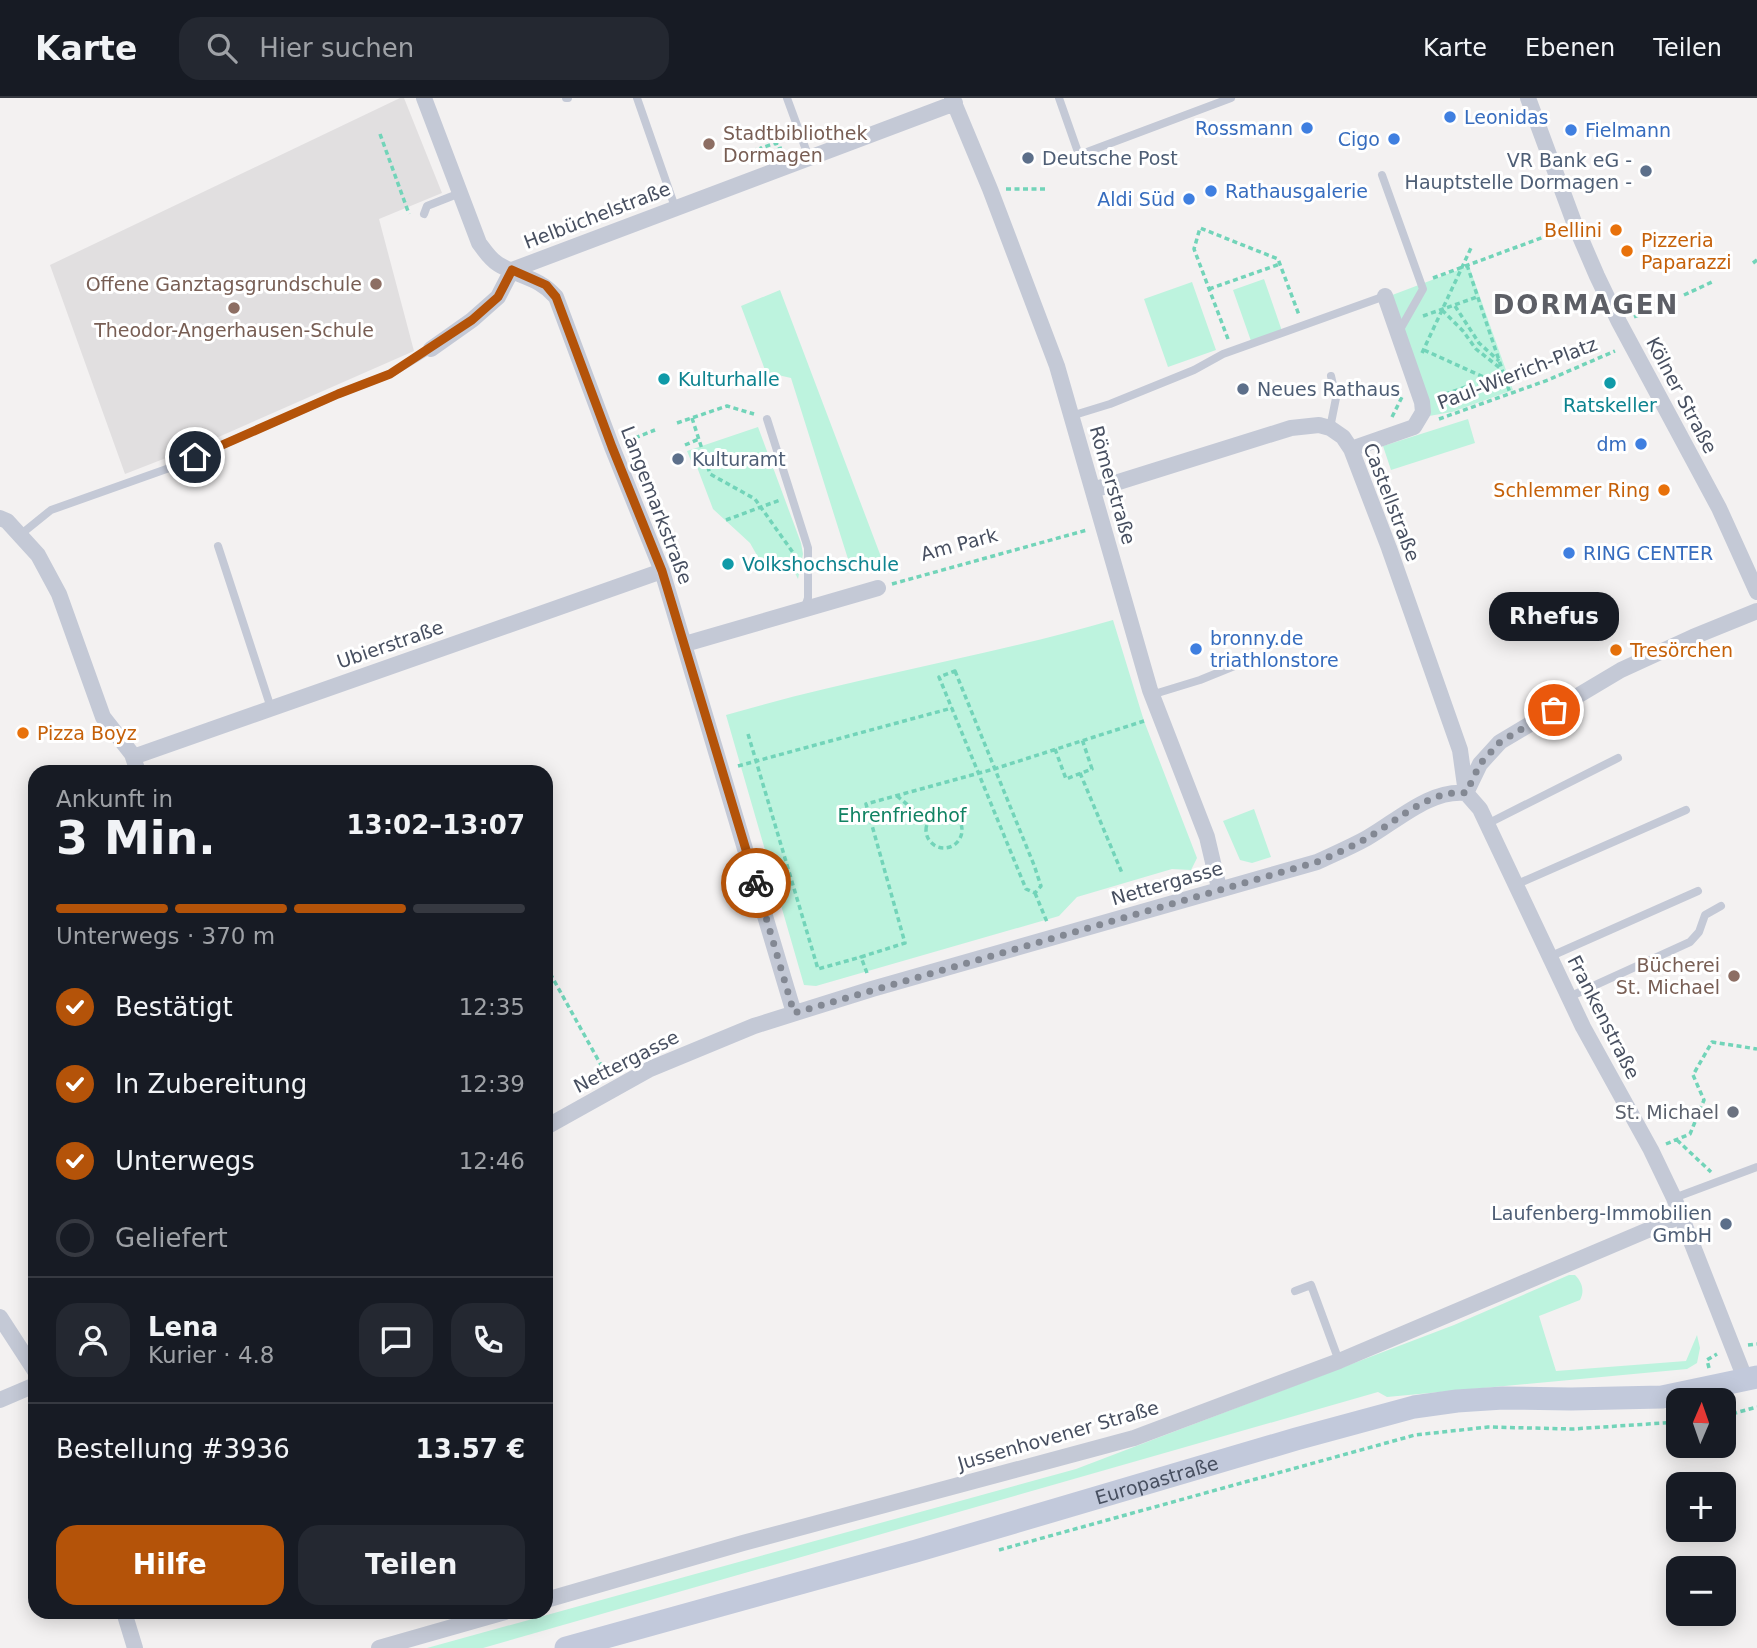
<!DOCTYPE html>
<html lang="de">
<head>
<meta charset="utf-8">
<style>
	body { margin:0; font-family:"DejaVu Sans",sans-serif; background:#242831; color:#f1f3f6; height:100vh; display:flex; flex-direction:column; font-size:26px; white-space:nowrap }
	* { box-sizing:border-box; margin:0 }
	p { font-size:23px; color:#9ea1a6 }
	.icon { flex:none; width:38px; height:38px; fill:none; stroke:currentColor; stroke-width:2; stroke-linecap:round; stroke-linejoin:round }
	.map { position:relative; flex:1; overflow:hidden }
	.side { position:absolute; left:28px; top:667px; width:525px; height:854px; display:flex; flex-direction:column; background:#171b24; border-radius:21px; box-shadow:0 4px 18px #0003 }
	.side>* { flex:none }
	.needle { width:46px; rotate:2deg }
	.tools { position:absolute; left:1666px; top:1290px; display:grid; gap:14px }
	.tools a { display:grid; place-items:center; width:70px; height:70px; border-radius:14px; background:#171b24; box-shadow:0 4px 18px #0003; font-size:35px }
	.pin { position:absolute; display:grid; place-items:center; width:60px; height:60px; color:#fff; margin:-30px; border:4px solid #fff; border-radius:50%; box-shadow:0 2px 7px #0007 }
	.courier { position:absolute; display:grid; place-items:center; width:70px; height:70px; margin:-35px; border:5px solid #b45309; border-radius:50%; background:#fff; color:#222; box-shadow:0 2px 9px #0007 }
	.bubble { position:absolute; height:49px; border-radius:21px; background:#171b24; box-shadow:0 4px 18px #0003; font-size:23px; font-weight:800; line-height:49px; text-align:center }
	.headline em { font-style:normal; font-weight:800 }
	.headline div { display:flex; flex-direction:column-reverse }
	.headline { display:flex; align-items:center; justify-content:space-between; height:119px; padding:0 28px }
	h1 { font-size:46px; font-weight:800; line-height:52px }
	.bar { display:grid; grid-template-columns:repeat(4,1fr); gap:10px 7px; align-content:center; height:84px; padding:0 28px }
	.bar i { height:9px; border-radius:5px; background:#363941 }
	.bar .active { background:#b45309 }
	.bar p { grid-column:span 4 }
	.line { display:flex; align-items:center; gap:18px; padding:0 28px; border-top:2px solid #363941 }
	.line div { flex:1 }
	.round { display:grid; place-items:center; flex:none; width:74px; height:74px; border-radius:21px; background:#242831 }
	ol { padding:0 28px; list-style:none }
	li { display:flex; align-items:center; gap:21px; height:77px }
	li p { margin-inline-start:auto }
	li .icon { padding:7px; border-radius:50%; background:#b45309; color:#fff; stroke-width:4 }
	li:last-child { color:#9ea1a6 }
	li i { width:38px; height:38px; border:4px solid #363941; border-radius:50% }
	.button { display:flex; gap:14px; margin-top:auto; padding:14px 28px }
	.button a { flex:1; height:80px; border-radius:21px; background:#b45309; color:#fff; font-size:28px; font-weight:800; line-height:80px; text-align:center }
	.button a+a { background:#242831; color:#f1f3f6 }
	header { display:flex; align-items:center; gap:42px; box-sizing:border-box; height:98px; padding:0 35px; background:#171b24; border-bottom:2px solid #363941 }
	header strong { font-size:33px }
	nav { display:flex; gap:38px; margin-inline-start:auto; font-size:24px }
	.search { width:490px; height:63px; background:#242831; display:flex; align-items:center; gap:18px; box-sizing:border-box; padding:0 24px; border-radius:21px; color:#9ea1a6; font-size:26px }
	.map>svg:first-child { display:block }
</style>
</head>
<body>
<header>
<strong>Karte</strong>
<div class="search"><svg class="icon" aria-label="search" viewBox="0 0 24 24"><circle cx="10" cy="10" r="6"/><path d="M15 15l6 6"/></svg>Hier suchen</div>
<nav><a>Karte</a><a>Ebenen</a><a>Teilen</a></nav>
</header>
<div class="map">
<svg width="1757" height="1550" viewBox="0 0 1757 1550">
	<rect width="100%" height="100%" fill="#f3f1f1"/>
	<!-- education -->
	<path fill="#e1dfe0" d="M400,0H404L442,95L379,121L414,253L207,344L125,376L50,167Z"/>
	<!-- green -->
	<path fill="#bdf3de" d="M1469,168L1513,292L1452,314L1429,318L1387,199Z
		M1264,181L1282,233L1251,243L1233,192Z
		M1192,184L1216,252L1168,269L1144,201Z
		M780,192L886,472L848,461L791,280L778,277L768,280L741,208Z
		M1468,321L1475,345L1391,372L1383,348Z
		M758,329L801,445L803,456L798,481L787,459L763,468L750,445L713,411L697,369L694,370L687,353Z
		M1113,522L1144,623L1197,760L1191,772L1172,771L1077,799L1059,818L816,888L804,887L726,617C853,580 985,559 1113,522Z
		M1254,711L1271,759L1252,765L1240,762L1223,723Z
		M1569,1177H1575C1582,1184 1585,1193 1580,1202L1539,1218L1556,1273L1686,1263L1697,1237L1700,1250L1697,1265L1687,1271L1387,1299L1378,1294L483,1550H427L1076,1371L1454,1227Z"/>
	<g fill="none" stroke-linecap="round" stroke-linejoin="round">
		<!-- path -->
		<path stroke="#72d4b9" stroke-width="3.5" stroke-dasharray="5 3.5" stroke-linecap="butt" d="M380,36L409,116
			M776,45L789,37
			M752,53L761,50
			M764,62L761,50L776,45L778,51L782,50
			M1006,91H1046
			M1753,165L1757,162
			M1467,167L1510,295
			M1433,180L1560,133
			M1209,191L1280,166
			M1684,197L1712,184
			M1455,208L1479,245L1499,263
			M1442,212L1463,233L1476,251L1500,270
			M1423,218L1477,199
			M1634,219L1644,215
			M1228,241L1194,151L1200,130L1278,161L1299,217
			M1424,252L1488,281L1503,275
			M1422,255L1471,150
			M1437,299L1486,282
			M1392,319L1403,297
			M692,320L710,376L755,401L794,456
			M1439,321L1548,282L1615,253
			M677,325L727,308L754,316
			M627,343L655,332
			M685,347L699,341
			M726,422L780,402
			M892,486L1087,432
			M955,573L1034,767L1041,788L1035,795L1026,791L939,579Z
			M748,636L818,871L861,859
			M1055,651L1066,681L1092,671L1082,641
			M738,668L952,610
			M1080,675L1122,775
			M897,698L928,724
			M926 732a18 18 0 1 1 36 0a18 18 0 1 1-36 0Z
			M1035,795L1047,824
			M546,868L606,976
			M867,875L861,859L905,845L866,706L994,671L1144,623
			M1677,1042L1711,1074
			M1666,1046L1690,1036L1704,1002L1693,977L1712,944L1757,951
			M1748,1247L1757,1246
			M1709,1270L1707,1262L1717,1256
			M1724,1318L1757,1309
			M999,1452L1415,1337L1488,1329L1573,1331L1678,1324"/>
		<!-- lane -->
		<path stroke="#c4c9d6" stroke-width="8" d="M566,0H568
			M637,0L675,109
			M787,0L809,60
			M1059,0L1079,57L1231,0
			M1382,77L1423,191L1398,235
			M424,116L427,108L460,95
			M1071,318L1110,306L1194,272L1223,256L1385,198
			M767,321L808,450V500L804,512
			M1330,330L1336,300L1331,278
			M20,437L51,412L175,368L338,296L390,276L431,251
			M218,448L271,610
			M1151,597L1200,582L1237,567
			M1487,726L1618,660
			M1515,787L1686,712
			M1549,859L1698,793
			M1569,899L1690,844L1699,834L1705,817L1721,808
			M1674,1100L1757,1069
			M1295,1193L1311,1187L1339,1263"/>
		<!-- street -->
		<path stroke="#c4c9d6" stroke-width="16" d="M424,0L479,145C485,153 490,161 498,166C519,179 539,179 556,199L612,349L662,473L794,915
			M952,0L990,91L1057,268L1150,592L1207,739L1219,790
			M1528,0L1575,127L1597,178L1619,224L1719,410L1757,494
			M431,251L472,222L498,199L512,172L955,5
			M1351,351L1414,329L1423,314L1422,304L1385,198
			M1093,392L1291,330L1319,327L1330,330L1343,339L1351,351L1389,450L1460,652L1466,695
			M0,420L7,423L38,457L59,496L103,619L132,656L138,674
			M685,546L878,490
			M133,659L662,473
			M1466,695L1480,711L1583,929L1651,1052L1674,1100L1746,1283
			M1466,695L1480,666L1500,644L1621,572L1693,539L1757,513
			M546,1029L650,971L754,928L872,891L1317,764C1334,756 1351,749 1367,740C1397,723 1430,691 1466,695
			M0,1219L35,1273
			M0,1302L35,1287
			M546,1502L743,1445L1134,1340L1339,1263L1681,1118
			M124,1514L135,1550
			M379,1550L505,1514"/>
		<!-- secondary -->
		<path stroke="#c2c9db" stroke-width="23" id="s1" d="M566,1550L916,1453L1296,1341L1414,1309L1457,1303L1503,1300L1571,1301L1662,1299L1757,1279"/>
	</g>
	<g fill="none" stroke-linecap="round" stroke-linejoin="round">
		<!-- done -->
		<path stroke="#838893" stroke-width="7" stroke-dasharray="0 12.6" d="M756,785L794,915L1317,764C1334,757 1351,749 1367,740C1397,723 1430,691 1466,695L1480,666L1500,644L1554,612"/>
		<!-- route -->
		<path stroke="#b45309" stroke-width="9" d="M195,359L338,296L390,276L472,222L498,199L512,172L546,187L556,199L612,349L662,473L756,785"/>
	</g>
	<!-- markers -->
	<g fill="#3f7fe0" stroke="#fff" stroke-width="2.5">
		<circle cx="1450" cy="19" r="7"/>
		<circle cx="1307" cy="30" r="7"/>
		<circle cx="1571" cy="32" r="7"/>
		<circle cx="1394" cy="41" r="7"/>
		<circle cx="1211" cy="93" r="7"/>
		<circle cx="1189" cy="101" r="7"/>
		<circle cx="1641" cy="346" r="7"/>
		<circle cx="1569" cy="455" r="7"/>
		<circle cx="1196" cy="551" r="7"/>
	</g>
	<g fill="#8d6e63" stroke="#fff" stroke-width="2.5">
		<circle cx="709" cy="46" r="7"/>
		<circle cx="376" cy="186" r="7"/>
		<circle cx="234" cy="210" r="7"/>
		<circle cx="1734" cy="878" r="7"/>
	</g>
	<g fill="#5c6f8a" stroke="#fff" stroke-width="2.5">
		<circle cx="1028" cy="60" r="7"/>
		<circle cx="1646" cy="73" r="7"/>
		<circle cx="1243" cy="291" r="7"/>
		<circle cx="678" cy="361" r="7"/>
		<circle cx="1726" cy="1126" r="7"/>
	</g>
	<g fill="#e8710a" stroke="#fff" stroke-width="2.5">
		<circle cx="1616" cy="132" r="7"/>
		<circle cx="1627" cy="153" r="7"/>
		<circle cx="1664" cy="392" r="7"/>
		<circle cx="1616" cy="552" r="7"/>
		<circle cx="23" cy="635" r="7"/>
	</g>
	<g fill="#0f9aa8" stroke="#fff" stroke-width="2.5">
		<circle cx="664" cy="281" r="7"/>
		<circle cx="1610" cy="285" r="7"/>
		<circle cx="728" cy="466" r="7"/>
	</g>
	<circle fill="#6b7280" stroke="#fff" stroke-width="2.5" cx="1733" cy="1014" r="7"/>
	<g text-anchor="middle" dominant-baseline="central" stroke-width="6" stroke-linejoin="round" paint-order="stroke">
		<!-- shop labels -->
		<g font-size="19" fill="#366cbe" stroke="#fff" text-anchor="start">
			<text x="1464" y="19">Leonidas</text>
			<text x="1293" y="30" text-anchor="end">Rossmann</text>
			<text x="1585" y="32">Fielmann</text>
			<text x="1380" y="41" text-anchor="end">Cigo</text>
			<text x="1225" y="93">Rathausgalerie</text>
			<text x="1175" y="101" text-anchor="end">Aldi Süd</text>
			<text x="1627" y="346" text-anchor="end">dm</text>
			<text x="1583" y="455">RING CENTER</text>
			<text x="1210" y="540">bronny.de<tspan x="1210" dy="22">triathlonstore</tspan></text>
		</g>
		<!-- education labels -->
		<g font-size="19" fill="#785e54" stroke="#fff" text-anchor="end">
			<text x="723" y="35" text-anchor="start">Stadtbibliothek<tspan x="723" dy="22">Dormagen</tspan></text>
			<text x="362" y="186">Offene Ganztagsgrundschule</text>
			<text x="234" y="232" text-anchor="middle">Theodor-Angerhausen-Schule</text>
			<text x="1720" y="867">Bücherei<tspan x="1720" dy="22">St. Michael</tspan></text>
		</g>
		<!-- service labels -->
		<g font-size="19" fill="#4e5e75" stroke="#fff" text-anchor="start">
			<text x="1042" y="60">Deutsche Post</text>
			<text x="1632" y="62" text-anchor="end">VR Bank eG -<tspan x="1632" dy="22">Hauptstelle Dormagen -</tspan></text>
			<text x="1257" y="291">Neues Rathaus</text>
			<text x="692" y="361">Kulturamt</text>
			<text x="1712" y="1115" text-anchor="end">Laufenberg-Immobilien<tspan x="1712" dy="22">GmbH</tspan></text>
		</g>
		<!-- street labels -->
		<g font-size="19" fill="#474f60" stroke="#fff">
			<text transform="translate(597 117) rotate(-21)">Helbüchelstraße</text>
			<text transform="translate(1517 275) rotate(-21)">Paul-Wierich-Platz</text>
			<text transform="translate(1682 297) rotate(62)">Kölner Straße</text>
			<text transform="translate(1113 387) rotate(74)">Römerstraße</text>
			<text transform="translate(1392 404) rotate(69)">Castellstraße</text>
			<text transform="translate(657 407) rotate(69)">Langemarkstraße</text>
			<text transform="translate(959 446) rotate(-15)">Am Park</text>
			<text transform="translate(390 546) rotate(-19)">Ubierstraße</text>
			<text transform="translate(1167 785) rotate(-16)">Nettergasse</text>
			<text transform="translate(1604 919) rotate(63)">Frankenstraße</text>
			<text transform="translate(626 963) rotate(-27)">Nettergasse</text>
			<text transform="translate(1058 1337) rotate(-16)">Jussenhovener Straße</text>
			<text stroke="none"><textPath href="#s1" startOffset="614">Europastraße</textPath></text>
		</g>
		<!-- food labels -->
		<g font-size="19" fill="#c56008" stroke="#fff" text-anchor="start">
			<text x="1602" y="132" text-anchor="end">Bellini</text>
			<text x="1641" y="142">Pizzeria<tspan x="1641" dy="22">Paparazzi</tspan></text>
			<text x="1650" y="392" text-anchor="end">Schlemmer Ring</text>
			<text x="1630" y="552">Tresörchen</text>
			<text x="37" y="635">Pizza Boyz</text>
		</g>
		<!-- culture labels -->
		<g font-size="19" fill="#0d838f" stroke="#fff" text-anchor="start">
			<text x="678" y="281">Kulturhalle</text>
			<text x="1610" y="307" text-anchor="middle">Ratskeller</text>
			<text x="742" y="466">Volkshochschule</text>
		</g>
		<!-- park labels -->
		<g font-size="19" fill="#118363" stroke="#fff">
			<text x="902" y="717">Ehrenfriedhof</text>
		</g>
		<!-- worship labels -->
		<g font-size="19" fill="#5b616d" stroke="#fff" text-anchor="end">
			<text x="1719" y="1014">St. Michael</text>
		</g>
		<!-- district labels -->
		<g font-size="26" font-weight="bold" letter-spacing="2" fill="#5d5f66" stroke="#fff">
			<text x="1586" y="207">DORMAGEN</text>
		</g>
	</g>
</svg>
<div class="tools">
<a><svg class="needle" viewBox="-14 -14 28 28"><path d="M0-13l5 13h-10z" fill="#e53935"/><path d="M0 13l5-13h-10z" fill="#9ea1a6"/></svg></a>
<a>+</a>
<a>−</a>
</div>
<div class="pin" style="left:1554px;top:612px;background:#ea580c"><svg class="icon" aria-label="bag" viewBox="0 0 24 24"><path d="M5 8h14l-1 12H6zM9 8a3 3 0 0 1 6 0"/></svg></div>
<div class="pin" style="left:195px;top:359px;background:#1f2937"><svg class="icon" aria-label="home" viewBox="0 0 24 24"><path d="M3 11l9-7 9 7M6 9v11h12V9"/></svg></div>
<div class="courier" style="left:756px;top:785px"><svg class="icon" aria-label="bike" viewBox="0 0 24 24"><circle cx="6" cy="16" r="4"/><circle cx="18" cy="16" r="4"/><path d="M6 16l4-8h5l3 8M10 8l3 8H6M13 5h3"/></svg></div>
<div class="bubble" style="left:1489px;top:494px;width:130px">Rhefus</div>
<section class="side">
<div class="headline"><div><h1>3 Min.</h1><p>Ankunft in</p></div><em>13:02–13:07</em></div>
<div class="bar"><i class="active"></i><i class="active"></i><i class="active"></i><i></i><p>Unterwegs · 370 m</p></div>
<ol>
<li><svg class="icon" aria-label="check" viewBox="0 0 24 24"><path d="M5 12l5 5 9-10"/></svg>Bestätigt<p>12:35</p></li>
<li><svg class="icon" aria-label="check" viewBox="0 0 24 24"><path d="M5 12l5 5 9-10"/></svg>In Zubereitung<p>12:39</p></li>
<li><svg class="icon" aria-label="check" viewBox="0 0 24 24"><path d="M5 12l5 5 9-10"/></svg>Unterwegs<p>12:46</p></li>
<li><i></i>Geliefert</li>
</ol>
<div class="line" style="height:126px"><a class="round"><svg class="icon" aria-label="person" viewBox="0 0 24 24"><circle cx="12" cy="8" r="4"/><path d="M4 21q1-7 8-7t8 7"/></svg></a><div><b>Lena</b><p>Kurier · 4.8</p></div><a class="round"><svg class="icon" aria-label="chat" viewBox="0 0 24 24"><path d="M4 5h16v11H9l-5 4z"/></svg></a><a class="round"><svg class="icon" aria-label="phone" viewBox="0 0 24 24"><path d="M5 4h4l2 5-3 2q2 4 5 5l2-3 5 2v4C11 20 4 13 5 4z"/></svg></a></div>
<div class="line" style="height:91px"><div>Bestellung #3936</div><b>13.57 €</b></div>
<div class="button"><a>Hilfe</a><a>Teilen</a></div>
</section>
</div>
</body>
</html>
